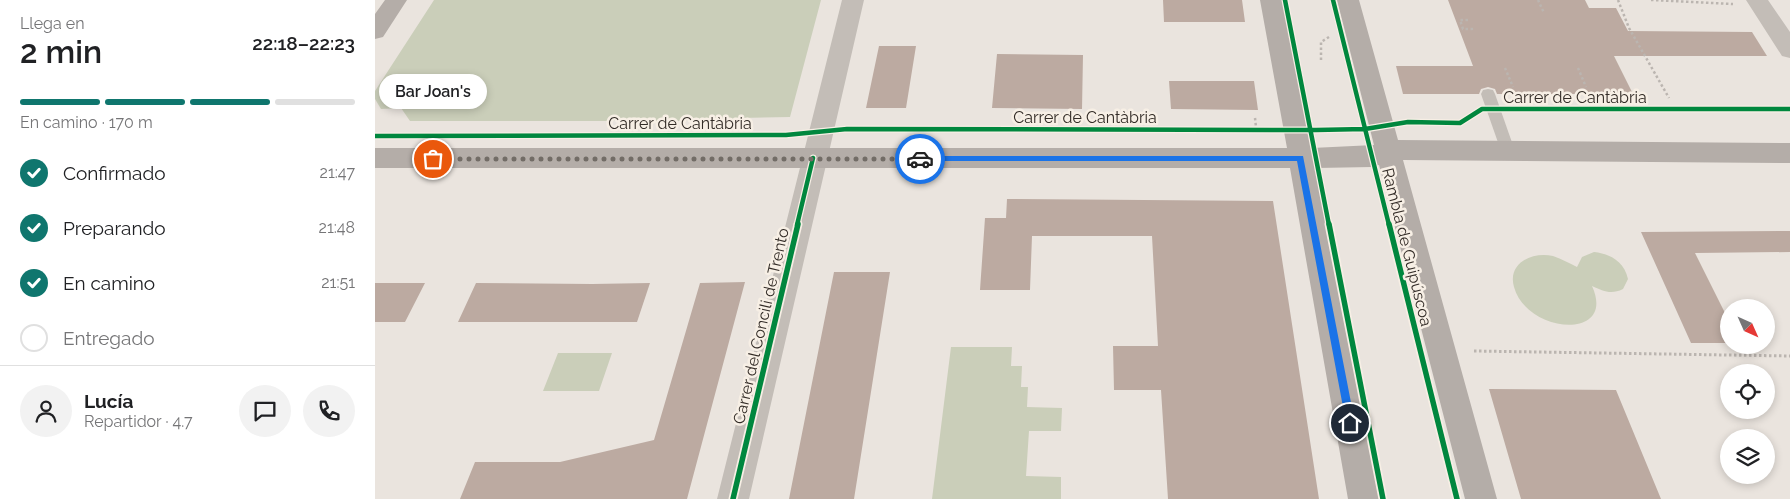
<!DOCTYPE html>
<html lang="es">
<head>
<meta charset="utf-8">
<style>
	body { margin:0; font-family:Raleway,sans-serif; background:#f2f2f2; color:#202124; height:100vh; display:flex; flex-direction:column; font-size:19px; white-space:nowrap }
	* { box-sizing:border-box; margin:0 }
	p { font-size:16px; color:#757577 }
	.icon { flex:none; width:28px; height:28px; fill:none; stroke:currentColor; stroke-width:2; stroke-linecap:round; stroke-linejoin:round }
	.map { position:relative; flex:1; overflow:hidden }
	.sheet { display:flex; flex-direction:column; background:#fff; width:375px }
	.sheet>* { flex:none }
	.needle { width:32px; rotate:135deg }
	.tools { position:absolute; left:1345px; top:299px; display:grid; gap:10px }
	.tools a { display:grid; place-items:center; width:55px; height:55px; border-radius:50%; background:#fff; box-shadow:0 2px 8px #0003; font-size:25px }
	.pin { position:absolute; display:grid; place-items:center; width:42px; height:42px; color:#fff; margin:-21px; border:2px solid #fff; border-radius:50%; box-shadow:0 1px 5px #0007 }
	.courier { position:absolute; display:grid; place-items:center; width:50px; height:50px; margin:-25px; border:4px solid #1a73e8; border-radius:50%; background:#fff; color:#222; box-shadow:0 1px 6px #0007 }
	.bubble { position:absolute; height:35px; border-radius:18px; background:#fff; box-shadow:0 2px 8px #0003; font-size:16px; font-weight:600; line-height:35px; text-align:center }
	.head em { font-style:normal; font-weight:600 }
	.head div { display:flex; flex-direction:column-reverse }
	.head { display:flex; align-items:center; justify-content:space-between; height:85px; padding:0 20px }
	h1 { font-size:32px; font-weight:600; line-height:38px }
	.bar { display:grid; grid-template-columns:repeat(4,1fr); gap:8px 5px; align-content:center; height:60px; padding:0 20px }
	.bar i { height:6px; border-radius:4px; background:#e0e0e0 }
	.bar .on { background:#0f766e }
	.bar p { grid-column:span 4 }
	.line { display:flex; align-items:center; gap:12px; padding:0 20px; border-top:1px solid #e0e0e0 }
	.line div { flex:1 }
	.round { display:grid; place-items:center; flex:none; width:52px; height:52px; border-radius:26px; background:#f2f2f2 }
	ol { padding:0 20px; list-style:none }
	li { display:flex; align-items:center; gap:15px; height:55px }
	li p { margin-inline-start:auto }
	li .icon { padding:5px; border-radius:50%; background:#0f766e; color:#fff; stroke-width:4 }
	li:last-child { color:#757577 }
	li i { width:28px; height:28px; border:2px solid #e0e0e0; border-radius:50% }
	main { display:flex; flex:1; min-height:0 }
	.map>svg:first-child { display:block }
</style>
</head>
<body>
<main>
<section class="sheet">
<div class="head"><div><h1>2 min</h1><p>Llega en</p></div><em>22:18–22:23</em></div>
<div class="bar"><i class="on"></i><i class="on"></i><i class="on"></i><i></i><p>En camino · 170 m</p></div>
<ol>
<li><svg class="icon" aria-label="check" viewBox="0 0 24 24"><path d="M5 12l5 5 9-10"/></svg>Confirmado<p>21:47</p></li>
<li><svg class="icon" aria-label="check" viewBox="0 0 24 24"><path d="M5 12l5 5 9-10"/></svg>Preparando<p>21:48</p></li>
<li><svg class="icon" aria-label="check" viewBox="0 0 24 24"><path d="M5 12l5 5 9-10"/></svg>En camino<p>21:51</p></li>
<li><i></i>Entregado</li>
</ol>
<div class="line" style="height:90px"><a class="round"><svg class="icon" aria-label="person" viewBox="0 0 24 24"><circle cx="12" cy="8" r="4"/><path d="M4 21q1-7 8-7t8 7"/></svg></a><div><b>Lucía</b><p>Repartidor · 4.7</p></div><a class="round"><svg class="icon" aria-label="chat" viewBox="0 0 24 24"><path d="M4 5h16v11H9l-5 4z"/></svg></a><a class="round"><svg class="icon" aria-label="phone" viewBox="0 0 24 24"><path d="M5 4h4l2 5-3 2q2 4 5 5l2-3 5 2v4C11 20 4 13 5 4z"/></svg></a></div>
</section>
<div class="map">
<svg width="1415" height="499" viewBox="0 0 1415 499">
	<rect width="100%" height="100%" fill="#eae4de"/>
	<!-- green -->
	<path fill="#caceb9" d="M59,0H446L415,117L364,118L360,121H35L26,108L6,109L0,99V91Z
		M1219,252C1235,254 1249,261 1253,279L1248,289C1236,295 1228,291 1217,286C1242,341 1152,334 1139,287C1132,263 1158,251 1178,256C1187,259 1194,263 1202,267L1207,257Z
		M576,347H637L636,366H647L646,387H653L652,407L687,408L686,431H654L651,476L686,477V499H557Z
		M183,353H237L224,391H168Z"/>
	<!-- building -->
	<path fill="#bcaaa1" d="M788,0H867L870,22H789Z
		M1073,0H1210L1214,8H1241L1253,31L1377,32L1392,56H1239L1258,94H1122L1120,89L1113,87L1106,89L1104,94H1028L1021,66H1098Z
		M504,46H541L531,108H491Z
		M622,54L708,55L707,109L617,108Z
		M794,81H879L883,110L796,109Z
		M632,199L898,201L944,499H793L786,390H739L738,346H783L777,236H657L655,290H605L610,218H631Z
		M1415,231V252L1320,253L1354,321V343H1316L1266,232Z
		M459,272H515L479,499H414Z
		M370,282L312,499H85L100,462H185L279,440L325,283Z
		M0,283H50L30,322H0Z
		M101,283L217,284L275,283L262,322H83Z
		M1114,389L1241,390L1286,499H1146Z"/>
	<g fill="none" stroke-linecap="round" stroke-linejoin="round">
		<!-- path-far1 -->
		<path stroke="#bbb5b0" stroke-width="2.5" stroke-dasharray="2.5 2.5" stroke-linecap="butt" d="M1163,0L1169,13
			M1243,0L1254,28L1294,98
			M1276,0L1358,4
			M1093,20H1085L1088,29H1097L1096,27
			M946,60V42L954,37
			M1130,68L1138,87
			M1203,68L1211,87
			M880,118L881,127"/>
		<!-- path -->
		<path stroke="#bbb5b0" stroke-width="3" stroke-dasharray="2.5 2.5" stroke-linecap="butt" d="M1099,351L1415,356"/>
		<!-- lane -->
		<path fill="#c3bdb7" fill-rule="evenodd" d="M1113,89L1118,90L1120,94L1140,151L1138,155H1128L1126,151L1106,94L1108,90Z"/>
		<!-- street -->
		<path fill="#c3bdb7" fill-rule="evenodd" d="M467,0H489L374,499H342Z
			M1371,0H1393L1415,32V58L1407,56Z"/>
		<!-- secondary -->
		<path fill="#b4ada8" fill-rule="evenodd" d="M10,0H32L8,37L0,39V14Z
			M885,0H907L937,148L999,145L962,0H984L1023,140L1415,143V163L1028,160L1122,499H1090L1004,165L997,167L941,168L1005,499H973L915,168H0V148H912Z"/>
		<defs>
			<path id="cycleway-far1" d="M910,0L954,225
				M958,0L1014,225
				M0,136L411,135L472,129L941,130L990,129L1033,122L1085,123L1107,109H1415
				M422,225L438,158"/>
			<path id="cycleway" d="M954,224L1008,499
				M1014,224L1082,499
				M358,499L423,224"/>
		</defs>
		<!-- cycleway-far1 casing -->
		<use href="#cycleway-far1" stroke="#f7efe5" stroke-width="7"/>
		<!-- cycleway casing -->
		<use href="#cycleway" stroke="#f7efe5" stroke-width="9"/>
		<!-- cycleway-far1 -->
		<use href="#cycleway-far1" stroke="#00873e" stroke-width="4.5"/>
		<!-- cycleway -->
		<use href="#cycleway" stroke="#00873e" stroke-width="5.5"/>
	</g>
	<!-- route -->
	<path fill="#1a73e8" d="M543,156H928L980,423L979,426H972L971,423L922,161H543Z"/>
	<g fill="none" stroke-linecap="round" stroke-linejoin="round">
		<!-- done -->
		<path stroke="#726c66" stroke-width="5" stroke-dasharray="0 9" d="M58,159H545"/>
	</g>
	<g text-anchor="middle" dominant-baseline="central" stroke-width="5" stroke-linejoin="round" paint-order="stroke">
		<!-- street labels -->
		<g font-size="16" fill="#322b26" stroke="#f7efe5">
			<text x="1200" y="97">Carrer de Cantàbria</text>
			<text x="710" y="117">Carrer de Cantàbria</text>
			<text x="305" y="123">Carrer de Cantàbria</text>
			<text transform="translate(1032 247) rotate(76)">Rambla de Guipúscoa</text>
			<text transform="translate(386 326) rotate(-77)">Carrer del Concili de Trento</text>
		</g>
	</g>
</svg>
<div class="tools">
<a><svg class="needle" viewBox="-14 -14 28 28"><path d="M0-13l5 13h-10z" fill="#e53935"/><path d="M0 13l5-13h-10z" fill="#757577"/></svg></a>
<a><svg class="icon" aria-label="locate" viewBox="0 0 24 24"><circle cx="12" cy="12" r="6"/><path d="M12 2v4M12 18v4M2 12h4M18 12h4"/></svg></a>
<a><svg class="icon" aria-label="layers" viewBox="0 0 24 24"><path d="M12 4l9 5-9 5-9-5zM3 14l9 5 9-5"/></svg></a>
</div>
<div class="pin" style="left:58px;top:159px;background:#ea580c"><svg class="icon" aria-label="bag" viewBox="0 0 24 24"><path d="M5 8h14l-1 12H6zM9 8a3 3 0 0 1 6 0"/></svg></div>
<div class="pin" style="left:975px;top:423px;background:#1f2937"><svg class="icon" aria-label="home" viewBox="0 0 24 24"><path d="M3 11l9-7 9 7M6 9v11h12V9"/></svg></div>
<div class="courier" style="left:545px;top:159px"><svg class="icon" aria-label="car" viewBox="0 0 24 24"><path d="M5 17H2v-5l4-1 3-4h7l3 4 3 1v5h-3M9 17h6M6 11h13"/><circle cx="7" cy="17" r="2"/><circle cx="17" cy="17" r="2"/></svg></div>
<div class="bubble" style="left:4px;top:74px;width:108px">Bar Joan's</div>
</div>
</main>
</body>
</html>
